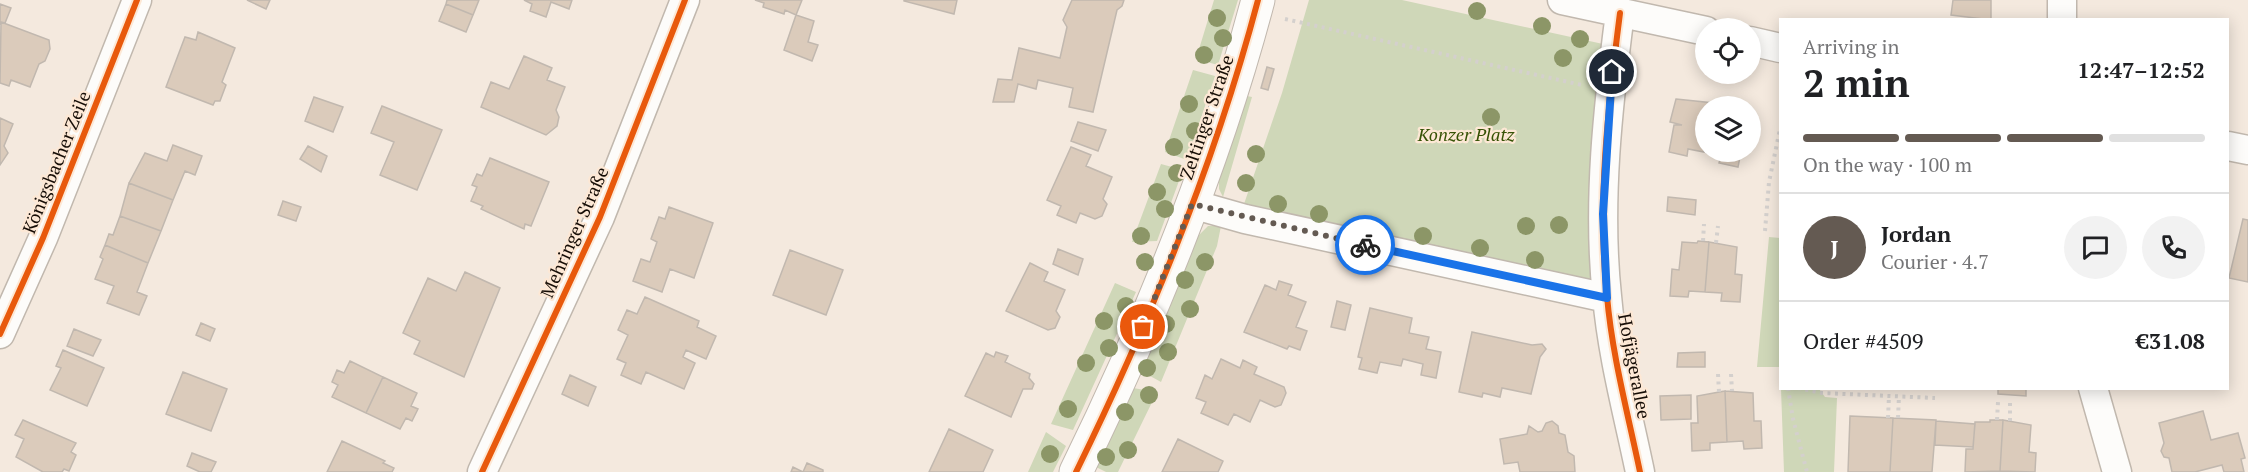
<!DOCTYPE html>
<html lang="en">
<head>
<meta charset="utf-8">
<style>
	body { margin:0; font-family:"PT Serif",serif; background:#f2f2f2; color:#202124; height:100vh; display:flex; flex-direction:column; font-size:22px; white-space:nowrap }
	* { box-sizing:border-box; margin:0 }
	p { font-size:20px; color:#757577 }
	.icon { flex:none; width:33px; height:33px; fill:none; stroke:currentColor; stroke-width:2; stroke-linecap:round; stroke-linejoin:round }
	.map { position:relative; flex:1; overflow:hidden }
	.details { position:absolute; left:1779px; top:18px; width:450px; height:372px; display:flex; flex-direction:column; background:#fff; border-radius:0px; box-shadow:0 3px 15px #0003 }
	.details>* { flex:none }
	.buttons { position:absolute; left:1695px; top:18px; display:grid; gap:12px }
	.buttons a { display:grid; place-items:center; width:66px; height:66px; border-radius:50%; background:#fff; box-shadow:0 3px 15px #0003; font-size:30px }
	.pin { position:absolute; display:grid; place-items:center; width:51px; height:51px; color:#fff; margin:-26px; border:3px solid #fff; border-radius:50%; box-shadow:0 2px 6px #0007 }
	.courier { position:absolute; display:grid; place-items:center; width:60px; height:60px; margin:-30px; border:4px solid #1a73e8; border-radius:50%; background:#fff; color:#222; box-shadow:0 2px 8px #0007 }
	.headline em { font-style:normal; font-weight:700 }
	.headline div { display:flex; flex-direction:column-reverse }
	.headline { display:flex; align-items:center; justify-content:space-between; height:102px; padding:0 24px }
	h1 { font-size:39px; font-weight:700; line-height:45px }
	.bar { display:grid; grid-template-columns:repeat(4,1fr); gap:9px 6px; align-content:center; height:72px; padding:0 24px }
	.bar i { height:8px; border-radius:4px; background:#e0e0e0 }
	.bar .active { background:#645a52 }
	.bar p { grid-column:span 4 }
	.line { display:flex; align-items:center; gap:15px; padding:0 24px; border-top:2px solid #e0e0e0 }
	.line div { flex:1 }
	.round { display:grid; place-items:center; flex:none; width:63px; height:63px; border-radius:32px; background:#f2f2f2 }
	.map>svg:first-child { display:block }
</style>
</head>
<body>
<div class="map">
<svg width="2248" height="472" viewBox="0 0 2248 472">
	<rect width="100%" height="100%" fill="#f4e9de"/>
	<!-- green -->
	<path fill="#cfd7b8" d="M1214,0H1238L1218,65L1196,59Z
		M1309,0H1402L1603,44L1596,283L1244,204L1282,93Z
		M1193,70L1215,76L1187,160L1165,152Z
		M1247,96L1252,97L1223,197L1219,189V177Z
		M1161,164L1183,170L1157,241L1132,242Z
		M1208,226H1221L1217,246L1161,382L1141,371L1197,237Z
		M1769,237L1780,238V367H1757Z
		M1115,283L1136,292L1073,430L1051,424Z
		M1133,388L1157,392L1118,472H1106L1096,467Z
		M1781,389H1819L1825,397L1837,398L1834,472H1784Z
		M1046,432L1066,446L1053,472H1028Z"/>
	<!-- building -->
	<path fill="#dbcbbb" stroke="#c1b8af" stroke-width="1.5" d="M247,0H270L266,9Z
		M447,0H479L473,15L446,4Z
		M524,0H572L569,9L551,2L546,17L530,11L532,4Z
		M755,0H802L796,15L785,10L784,14L763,7L764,3Z
		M957,0L954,14L904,1V0Z
		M1072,0H1124L1122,6L1117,10L1093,112L1069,107L1073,88L1038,80L1036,89L1018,84L1014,102H993L998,79L1012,80L1019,48L1060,58L1067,27L1063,20Z
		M1953,0H1991V20L1951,15Z
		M0,4L11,8L5,23L1,22L0,25Z
		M446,4L473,15L466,32L439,21Z
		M796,15L814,21L808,42L818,45L812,61L784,50Z
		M1,22L49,40L50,49L45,61L39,64L30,87L11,80L9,86L0,83Z
		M198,32L235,48L222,82L226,85L220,101H215L213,105L166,87L185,37L196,40Z
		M524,56L552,68L547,80L565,87L556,110L559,117L557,126L546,135L481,107L491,82L509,89Z
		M1267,67L1274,69L1268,90L1261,88Z
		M314,97L343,107L333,132L305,121Z
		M1676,99L1714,103V106H1706L1704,152L1688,149L1687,156L1669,152L1674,125H1682L1670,122Z
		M382,106L442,130L417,190L380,175L394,142L371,133Z
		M0,118L13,124L4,146L8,153L0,165Z
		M1078,122L1106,130L1098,151L1071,141Z
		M173,145L202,156L195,175L185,171L173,200L129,183L145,153L167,161Z
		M1706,145V152H1741L1738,167L1719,163L1721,156L1704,152Z
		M308,146L327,156L321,172L300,159Z
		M1071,147L1091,155L1086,166L1112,177L1103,199L1107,204L1102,216L1095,219L1080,213L1076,223L1057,215L1061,206L1047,200Z
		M490,158L549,182L531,226L525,224L524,229L481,209L483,206L471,201L477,187L472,185L477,174L482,176Z
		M129,183L173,200L161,231L120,216Z
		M1668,197L1696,200L1695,215L1667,211Z
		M283,201L301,207L296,221L278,215Z
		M669,207L713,223L694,278L670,269L662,292L633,281L641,259L650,262L657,242L651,239L659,217L665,219Z
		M120,216L161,231L148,263L105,245L109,234L113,235Z
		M2243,219L2248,220V282L2229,278Z
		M1698,241L1709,242L1705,292L1689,291L1688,297L1670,296L1672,269L1679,270L1682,242L1697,243Z
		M1709,242L1737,247L1735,274L1742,275L1740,302L1721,301L1722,293L1705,292Z
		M105,245L148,263L137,292L147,296L139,315L107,303L114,286L95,279L103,259L100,257Z
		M1058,249L1083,259L1078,275L1053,264Z
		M790,250L843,270L826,315L773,295Z
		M1030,263L1048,272L1044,281L1065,290L1056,311L1060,317L1055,328L1048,330L1006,311Z
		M465,272L500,288L464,377L414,354L420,341L403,333L428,278L456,291Z
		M1279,281L1292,285L1288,295L1306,302L1296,327L1307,331L1300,350L1289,346L1287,349L1244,332L1265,285L1276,290Z
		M645,297L699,321L697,327L716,336L706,359L686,350L683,357L695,363L684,389L646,372L641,384L621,375L626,363L617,359L628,335L618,330L627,310L637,314Z
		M1337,301L1351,305L1345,330L1331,327Z
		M1370,308L1412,318L1409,333L1429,337L1426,349L1441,352L1436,378L1421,375L1423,364L1403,359L1401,366L1380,362L1377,373L1359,369L1362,358L1358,357Z
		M201,323L215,329L210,341L196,335Z
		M74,329L101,340L93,356L67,346Z
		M1472,332L1532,345L1542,344L1546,349L1540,357L1531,394L1502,388L1500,397L1483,393L1482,397L1459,392Z
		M63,350L104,368L87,406L50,390L61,368L56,366Z
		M996,352L1008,356L1005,362L1030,374L1029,378L1034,384L1032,389H1023L1011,417L965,396L986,353L994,357Z
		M1705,352V367H1677L1678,353Z
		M1221,359L1240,368L1243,360L1257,367L1254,374L1284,387L1286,393L1281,405L1275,407L1260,400L1250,422L1234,414L1228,425L1201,413L1206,402L1196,398L1205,375L1212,379Z
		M350,361L383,377L366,413L332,397L338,385L332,382L337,370L344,373Z
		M183,372L227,389L211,431L166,414Z
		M570,375L596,387L588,406L562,394Z
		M383,377L417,393L411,406L418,409L412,421L406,418L400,429L366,413Z
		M1998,388H2026V396L1998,394Z
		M1725,391L1727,442L1710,443V450L1692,451L1691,423H1698L1697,396Z
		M1725,391L1753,393L1754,421H1761L1762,448L1744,449L1743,441L1727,442Z
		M1691,395V419L1661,420L1660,396Z
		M2203,411L2211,440L2238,433L2245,458L2241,459L2244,472H2224L2222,465L2195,472H2172L2169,458L2164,457L2161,451L2164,443L2159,423Z
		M1850,416L1893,418L1890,472H1848Z
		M1893,418L1936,420L1932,472H1890Z
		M23,420L76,443L71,452L76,455L69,471L64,469L62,472H43L16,457L24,439L15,435Z
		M1990,420H2003L2000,471L1965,472L1966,449H1973L1975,422H1990Z
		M2003,420L2031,425L2029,452L2036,453L2035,472L2000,471Z
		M1552,421L1558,426L1559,433L1565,435L1568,452L1574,456L1575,472H1520L1518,462L1504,464L1500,439L1527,434L1529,426L1538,432L1542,431L1546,423Z
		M1936,421L1975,424L1973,447L1935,445Z
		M949,429L993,450L983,472H929Z
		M1178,439L1223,461L1218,472H1162Z
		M342,441L385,461L383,463L394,468L392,472H327Z
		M192,453L216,462L211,472H200L187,466Z
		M807,463L823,470V472H791L793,467L803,472Z"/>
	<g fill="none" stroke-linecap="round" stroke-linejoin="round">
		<defs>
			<path id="minor" d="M1562,0L1706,31
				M2062,0V20
				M1620,13C1608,106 1597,203 1607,296C1612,355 1628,414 1640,472
				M1750,41L1780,48
				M2228,146L2248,150
				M1192,204L1245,219L1607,298
				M0,334L43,238L137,0
				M2093,388L2117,472
				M482,472L600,217L685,0"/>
			<path id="tertiary" d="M1076,472C1150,321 1215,163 1258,0"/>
		</defs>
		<!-- minor casing -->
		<use href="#minor" stroke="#c1b8ae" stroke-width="31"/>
		<!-- tertiary casing -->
		<use href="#tertiary" stroke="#c1b8ae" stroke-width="35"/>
		<!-- path -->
		<path stroke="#d4d0cd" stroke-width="4" stroke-dasharray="3 4.5" stroke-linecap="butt" d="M1285,19L1582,85
			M1765,231L1769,182L1780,129
			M1703,241L1704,224
			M1716,243L1718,226
			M1718,374L1719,392
			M1731,374L1732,391
			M1788,388L1793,419L1807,472
			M1798,388L1822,393L1935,398
			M1888,418L1889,396
			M1898,418L1899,396
			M1997,420L1998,402
			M2010,421V403"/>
		<!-- minor -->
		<use href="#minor" stroke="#fdfcfa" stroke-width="28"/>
		<!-- tertiary -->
		<use href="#tertiary" stroke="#fdfcfa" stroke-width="33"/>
		<defs>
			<path id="cycleway" d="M1620,13C1608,106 1597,203 1607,296C1612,355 1628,414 1640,472
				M0,334L43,238L137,0
				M482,472L600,217L685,0
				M1076,472C1150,321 1215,163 1258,0"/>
		</defs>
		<!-- cycleway casing -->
		<use href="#cycleway" stroke="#fde8d5" stroke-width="10"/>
		<!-- cycleway -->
		<use href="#cycleway" stroke="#e8590c" stroke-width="6"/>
	</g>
	<!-- trees -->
	<g fill="#8c9667">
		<circle cx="1477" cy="11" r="9"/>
		<circle cx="1217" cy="18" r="9"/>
		<circle cx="1542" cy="26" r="9"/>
		<circle cx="1223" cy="38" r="9"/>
		<circle cx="1580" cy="39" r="9"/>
		<circle cx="1204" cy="55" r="9"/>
		<circle cx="1563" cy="58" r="9"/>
		<circle cx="1189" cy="104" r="9"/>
		<circle cx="1491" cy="117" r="9"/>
		<circle cx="1195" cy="131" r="9"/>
		<circle cx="1174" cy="147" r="9"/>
		<circle cx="1256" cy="154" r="9"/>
		<circle cx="1177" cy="173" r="9"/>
		<circle cx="1246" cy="183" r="9"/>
		<circle cx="1157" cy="192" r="9"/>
		<circle cx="1278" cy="204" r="9"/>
		<circle cx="1165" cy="209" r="9"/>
		<circle cx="1319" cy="214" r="9"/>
		<circle cx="1559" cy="225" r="9"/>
		<circle cx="1371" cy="226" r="9"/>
		<circle cx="1526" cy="226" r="9"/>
		<circle cx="1141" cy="236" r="9"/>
		<circle cx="1423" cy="236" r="9"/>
		<circle cx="1480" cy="248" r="9"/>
		<circle cx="1535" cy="260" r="9"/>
		<circle cx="1145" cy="262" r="9"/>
		<circle cx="1205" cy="262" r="9"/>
		<circle cx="1185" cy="280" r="9"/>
		<circle cx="1126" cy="306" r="9"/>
		<circle cx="1190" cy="309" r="9"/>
		<circle cx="1104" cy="321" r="9"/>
		<circle cx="1166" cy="324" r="9"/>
		<circle cx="1109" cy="348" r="9"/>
		<circle cx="1168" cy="352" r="9"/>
		<circle cx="1086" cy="363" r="9"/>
		<circle cx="1147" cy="368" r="9"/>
		<circle cx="1149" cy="395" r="9"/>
		<circle cx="1068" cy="409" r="9"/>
		<circle cx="1125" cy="412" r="9"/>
		<circle cx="1128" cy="450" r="9"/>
		<circle cx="1050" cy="454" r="9"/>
		<circle cx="1106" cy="457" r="9"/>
	</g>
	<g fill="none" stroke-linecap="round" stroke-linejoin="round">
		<!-- done -->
		<path stroke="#645a52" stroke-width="6" stroke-dasharray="0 10.8" d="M1143,327L1192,204L1365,245"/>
		<!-- route -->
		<path stroke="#1a73e8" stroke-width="8" d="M1365,245L1607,298L1603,214L1612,72"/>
	</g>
	<g text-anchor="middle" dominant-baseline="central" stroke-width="4.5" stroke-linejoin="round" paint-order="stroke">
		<!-- street labels -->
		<g font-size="18" fill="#160d06" stroke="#fde8d5">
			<text transform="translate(1206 117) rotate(-71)">Zeltinger Straße</text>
			<text transform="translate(56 162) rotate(-68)">Königsbacher Zeile</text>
			<text transform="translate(574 232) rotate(-66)">Mehringer Straße</text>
			<text transform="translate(1635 366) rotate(79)">Hofjägerallee</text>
		</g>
		<!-- park labels -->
		<g font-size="18" font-style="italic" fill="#365205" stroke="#fde8d5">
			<text x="1466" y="134">Konzer Platz</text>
		</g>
	</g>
</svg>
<div class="buttons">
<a><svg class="icon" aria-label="locate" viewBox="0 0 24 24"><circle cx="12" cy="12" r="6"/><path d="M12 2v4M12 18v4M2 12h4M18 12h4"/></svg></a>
<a><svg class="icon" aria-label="layers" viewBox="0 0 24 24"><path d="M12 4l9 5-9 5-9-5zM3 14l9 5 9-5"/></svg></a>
</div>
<div class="pin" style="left:1143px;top:327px;background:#ea580c"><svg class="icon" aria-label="bag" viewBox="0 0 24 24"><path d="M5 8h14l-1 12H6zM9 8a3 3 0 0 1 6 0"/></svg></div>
<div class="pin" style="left:1612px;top:72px;background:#1f2937"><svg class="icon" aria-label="home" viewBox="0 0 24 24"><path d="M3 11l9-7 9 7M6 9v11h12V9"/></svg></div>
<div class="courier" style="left:1365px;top:245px"><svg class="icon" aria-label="bike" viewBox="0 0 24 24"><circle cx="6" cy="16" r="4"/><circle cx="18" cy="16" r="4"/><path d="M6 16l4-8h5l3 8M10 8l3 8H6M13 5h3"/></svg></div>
<section class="details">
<div class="headline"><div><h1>2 min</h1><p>Arriving in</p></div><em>12:47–12:52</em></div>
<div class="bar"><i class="active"></i><i class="active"></i><i class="active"></i><i></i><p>On the way · 100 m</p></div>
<div class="line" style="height:108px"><b class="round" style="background:#645a52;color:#fff">J</b><div><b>Jordan</b><p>Courier · 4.7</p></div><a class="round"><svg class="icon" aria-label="chat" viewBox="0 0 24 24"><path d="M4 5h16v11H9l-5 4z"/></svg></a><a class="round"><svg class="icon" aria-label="phone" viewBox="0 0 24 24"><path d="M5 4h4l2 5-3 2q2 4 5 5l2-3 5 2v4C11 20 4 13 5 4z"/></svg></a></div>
<div class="line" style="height:78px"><div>Order #4509</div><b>€31.08</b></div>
</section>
</div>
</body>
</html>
